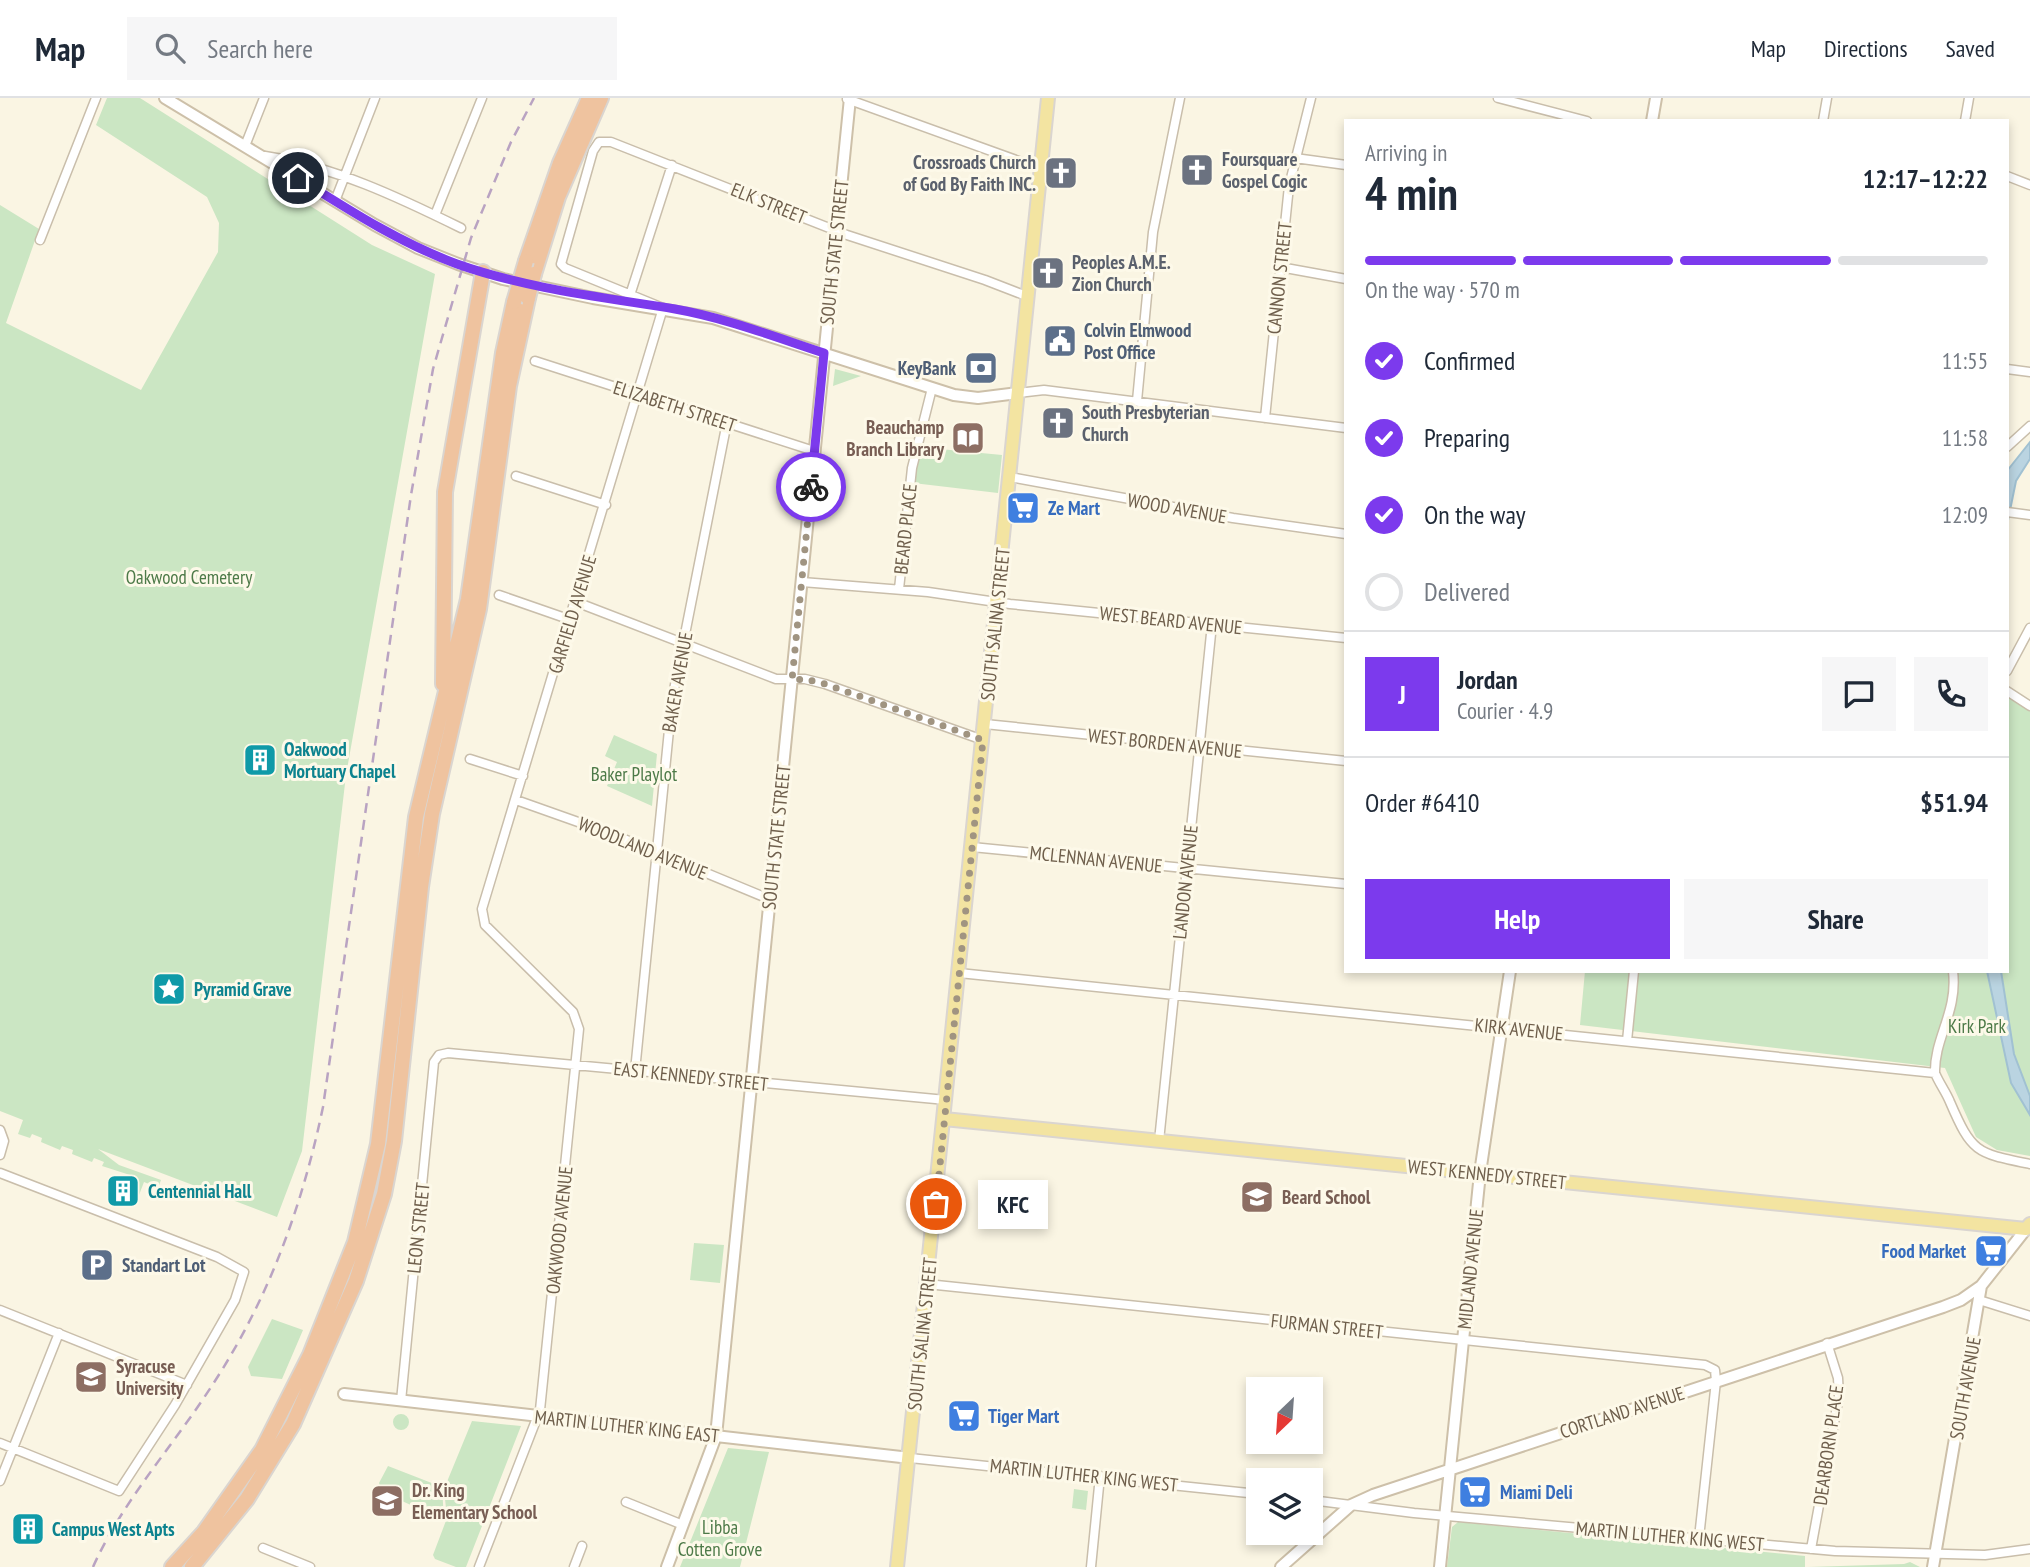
<!DOCTYPE html>
<html lang="en">
<head>
<meta charset="utf-8">
<style>
	body { margin:0; font-family:"PT Sans Narrow",sans-serif; background:#f6f6f7; color:#1f2937; height:100vh; display:flex; flex-direction:column; font-size:26px; white-space:nowrap }
	* { box-sizing:border-box; margin:0 }
	p { font-size:23px; color:#747a83 }
	.icon { flex:none; width:38px; height:38px; fill:none; stroke:currentColor; stroke-width:2; stroke-linecap:round; stroke-linejoin:round }
	.map { position:relative; flex:1; overflow:hidden }
	.drawer { position:absolute; left:1344px; top:21px; width:665px; height:854px; display:flex; flex-direction:column; background:#fff; border-radius:0px; box-shadow:0 4px 10px #0003 }
	.drawer>* { flex:none }
	.needle { width:46px; rotate:205deg }
	.controls { position:absolute; left:1246px; top:1279px; display:grid; gap:14px }
	.controls a { display:grid; place-items:center; width:77px; height:77px; border-radius:0px; background:#fff; box-shadow:0 4px 10px #0003; font-size:35px }
	.pin { position:absolute; display:grid; place-items:center; width:60px; height:60px; color:#fff; margin:-30px; border:4px solid #fff; border-radius:50%; box-shadow:0 2px 7px #0007 }
	.courier { position:absolute; display:grid; place-items:center; width:70px; height:70px; margin:-35px; border:5px solid #7c3aed; border-radius:50%; background:#fff; color:#222; box-shadow:0 2px 9px #0007 }
	.bubble { position:absolute; height:49px; border-radius:0px; background:#fff; box-shadow:0 4px 10px #0003; font-size:23px; font-weight:800; line-height:49px; text-align:center }
	.head em { font-style:normal; font-weight:800 }
	.head div { display:flex; flex-direction:column-reverse }
	.head { display:flex; align-items:center; justify-content:space-between; height:119px; padding:0 21px }
	h1 { font-size:46px; font-weight:800; line-height:52px }
	.bar { display:grid; grid-template-columns:repeat(4,1fr); gap:10px 7px; align-content:center; height:84px; padding:0 21px }
	.bar i { height:9px; border-radius:5px; background:#e0e1e3 }
	.bar .current { background:#7c3aed }
	.bar p { grid-column:span 4 }
	.line { display:flex; align-items:center; gap:18px; padding:0 21px; border-top:2px solid #e0e1e3 }
	.line div { flex:1 }
	.round { display:grid; place-items:center; flex:none; width:74px; height:74px; border-radius:0px; background:#f6f6f7 }
	ol { padding:0 21px; list-style:none }
	li { display:flex; align-items:center; gap:21px; height:77px }
	li p { margin-inline-start:auto }
	li .icon { padding:7px; border-radius:50%; background:#7c3aed; color:#fff; stroke-width:4 }
	li:last-child { color:#747a83 }
	li i { width:38px; height:38px; border:4px solid #e0e1e3; border-radius:50% }
	.action { display:flex; gap:14px; margin-top:auto; padding:14px 21px }
	.action a { flex:1; height:80px; border-radius:0px; background:#7c3aed; color:#fff; font-size:28px; font-weight:800; line-height:80px; text-align:center }
	.action a+a { background:#f6f6f7; color:#1f2937 }
	header { display:flex; align-items:center; gap:42px; box-sizing:border-box; height:98px; padding:0 35px; background:#fff; border-bottom:2px solid #e0e1e3 }
	header strong { font-size:33px }
	nav { display:flex; gap:38px; margin-inline-start:auto; font-size:24px }
	.search { width:490px; height:63px; background:#f6f6f7; display:flex; align-items:center; gap:18px; box-sizing:border-box; padding:0 24px; border-radius:0px; color:#747a83; font-size:26px }
	.map>svg:first-child { display:block }
</style>
</head>
<body>
<header>
<strong>Map</strong>
<div class="search"><svg class="icon" aria-label="search" viewBox="0 0 24 24"><circle cx="10" cy="10" r="6"/><path d="M15 15l6 6"/></svg>Search here</div>
<nav><a>Map</a><a>Directions</a><a>Saved</a></nav>
</header>
<div class="map">
<svg width="2030" height="1469" viewBox="0 0 2030 1469">
	<rect width="100%" height="100%" fill="#faf5e3"/>
	<!-- green -->
	<path fill="#cbe6c3" d="M107,0H140L372,147L435,176L346,677L302,1053L277,1119L98,1051L119,1067L161,1082L158,1090L144,1084L139,1097L130,1089V1077L102,1068L104,1064L94,1060L92,1064L72,1056L73,1052L62,1048L60,1052L41,1044L42,1040L32,1036L30,1040L18,1036L23,1022L0,1013V107L39,131L6,225L141,292L218,154L219,125L207,99L96,27Z
		M835,271L861,278L833,288Z
		M919,349L1002,357L998,395L913,385Z
		M2007,593L2030,608V1058L1997,1052L1976,1039L1945,970L1580,927L1585,873H2007Z
		M614,637L657,656L652,708L607,688L617,664L605,658Z
		M694,1145L724,1147L720,1185L690,1182Z
		M272,1221L303,1232L282,1281L251,1278L248,1269Z
		M393 1324a8 8 0 1 1 16 0a8 8 0 1 1-16 0Z
		M472,1323L521,1328L466,1469H456L435,1461L433,1457L447,1420L444,1391Z
		M728,1350L769,1354L740,1469H680Z
		M388,1368L442,1389L444,1422L382,1394L379,1385Z
		M1074,1391L1088,1393L1086,1412L1072,1410Z
		M1458,1424L1805,1458V1469H1447L1452,1429Z
		M1910,1464L1920,1469H1808L1904,1466Z"/>
	<!-- water -->
	<path fill="#bad4e1" stroke="#a1c1d2" stroke-width="2" d="M2030,344V361L2016,383L2007,427V373Z
		M1987,873H2001L2014,956L2030,998V1017L2011,985Z"/>
	<g fill="none" stroke-linecap="round" stroke-linejoin="round">
		<defs>
			<path id="street" d="M1498,0L1587,23
				M847,1L1041,71
				M1823,23L1827,0
				M1965,23L1969,0
				M245,48L264,0
				M265,58C335,69 398,99 461,130
				M1295,60L1346,67
				M2007,78L2030,87
				M335,103L375,0
				M435,117L482,0
				M40,142L96,0
				M1280,169L1346,181
				M631,194L672,67
				M535,263L814,353
				M2007,271L2030,274
				M1018,295L1044,292L1346,330
				M1137,303L1153,134L1180,0
				M1265,320L1289,88L1311,0
				M2007,349L2030,328
				M516,378L606,407
				M1010,379L1233,420L1346,436
				M2007,414L2030,417
				M802,484L928,494L1010,506L1346,540
				M899,491L912,370L932,290
				M499,497L571,522
				M576,504L776,581H805L825,586L983,642
				M2007,573L2030,530
				M2007,593L2030,608
				M985,626L1346,663
				M470,661L523,678
				M516,702L612,736L769,801
				M972,749L1346,786
				M959,875L1935,975C1939,985 1946,994 1950,1004C1972,1055 1976,1055 2030,1066
				M1627,943L1634,873
				M635,973L672,602L727,324
				M1935,975C1934,940 1958,914 1953,873
				M0,1032L4,1043L0,1057
				M1159,1043L1212,526
				M0,1075L217,1159L244,1174L235,1202L175,1307L119,1393L0,1345
				M927,1186L1705,1267L1715,1272L1716,1283L1699,1440
				M1979,1202L2030,1218
				M0,1212L187,1287
				M401,1303L434,964L439,957L448,955L946,1002
				M910,1360L1258,1396
				M0,1383L59,1235
				M1311,1402L1414,1415L1835,1453L1985,1457L2030,1451
				M626,1404L683,1427
				M263,1450L310,1469
				M1811,1451L1839,1298L1838,1280L1827,1245
				M479,1469L540,1312L579,931L573,914L485,827L482,811L663,210L565,170L561,166L593,53L599,44H611L847,137L985,182L1029,199
				M574,1469L582,1448
				M1091,1469L1100,1378"/>
			<path id="secondary" d="M165,0L375,127L418,150L458,166L503,181L593,200L713,220L954,297L978,300L1018,295
				M1652,23L1656,0
				M344,1296L910,1360
				M667,1469L716,1338L850,0
				M1281,1469L1351,1407L1373,1397L1943,1209L1961,1202L1981,1188
				M1440,1469L1480,1075L1510,873
				M1933,1469L1981,1188L2026,1131"/>
			<path id="primary" d="M944,1021L2026,1131L2030,1126
				M897,1469L1048,0"/>
			<path id="highway" d="M526,163L560,65L589,0
				M534,176L558,99L601,0
				M443,586L445,394L483,174
				M172,1469L204,1434L262,1352L310,1257L355,1144L378,1046L416,719L468,501L503,255L514,204
				M192,1469L247,1401L293,1326L356,1183L384,1096L394,1043L421,789L432,716L479,511L509,288L528,200"/>
		</defs>
		<!-- street casing -->
		<use href="#street" stroke="#c9beab" stroke-width="11"/>
		<!-- secondary casing -->
		<use href="#secondary" stroke="#cdc0a9" stroke-width="14"/>
		<!-- primary casing -->
		<use href="#primary" stroke="#dad5d0" stroke-width="16"/>
		<!-- highway casing -->
		<use href="#highway" stroke="#dad5d0" stroke-width="18"/>
		<!-- street -->
		<use href="#street" stroke="#fff" stroke-width="8"/>
		<!-- secondary -->
		<use href="#secondary" stroke="#fff" stroke-width="10"/>
		<!-- primary -->
		<use href="#primary" stroke="#f3e4a1" stroke-width="12"/>
		<!-- highway -->
		<use href="#highway" stroke="#efc39f" stroke-width="14"/>
		<!-- rail -->
		<path stroke="#b9a3c2" stroke-width="2.5" stroke-dasharray="10 7" stroke-linecap="butt" d="M93,1469C123,1402 174,1347 213,1286C269,1200 302,1109 323,1009L411,397L433,271L471,140L511,44L534,0"/>
		<defs>
			<path id="highway-bridge" d="M528,200L534,176
				M514,204L526,163"/>
		</defs>
		<!-- highway-bridge casing -->
		<use href="#highway-bridge" stroke="#dad5d0" stroke-width="18" stroke-linecap="butt"/>
		<!-- highway-bridge -->
		<use href="#highway-bridge" stroke="#efc39f" stroke-width="14"/>
	</g>
	<g fill="none" stroke-linecap="round" stroke-linejoin="round">
		<!-- done -->
		<path stroke="#a09481" stroke-width="7" stroke-dasharray="0 12.6" d="M811,389L792,582L805,581L825,586L983,642L936,1106"/>
		<!-- route -->
		<path stroke="#7c3aed" stroke-width="9" d="M298,80C349,112 400,145 457,166C528,191 602,199 675,211C726,220 775,239 824,255L811,389"/>
	</g>
	<!-- icons -->
	<defs>
		<symbol id="church-square" viewBox="-11 -11 22 22"><rect x="-9" y="-9" width="18" height="18" rx="4" fill="#6b7280" stroke="#fdf9e9"/><path d="M-1.2-6h2.4v3.5h3.3v2.4h-3.3V6h-2.4V-.1h-3.3v-2.4h3.3Z" fill="#fff"/></symbol>
		<symbol id="civic-square" viewBox="-11 -11 22 22"><rect x="-9" y="-9" width="18" height="18" rx="4" fill="#5c6f8a" stroke="#fdf9e9"/><path d="M-.6-6.5H3V-4.5H.6V-3L4-1V1h2V6H-6V1h2V-1L-.6-3ZM-1.2 2.5V6h2.4V2.5Z" fill="#fff"/></symbol>
		<symbol id="bank-square" viewBox="-11 -11 22 22"><rect x="-9" y="-9" width="18" height="18" rx="4" fill="#5c6f8a" stroke="#fdf9e9"/><path d="M-6-4H6V4H-6ZM0-2.3a2.3 2.3 0 1 0 0 4.6a2.3 2.3 0 1 0 0-4.6Z" fill="#fff"/></symbol>
		<symbol id="library-square" viewBox="-11 -11 22 22"><rect x="-9" y="-9" width="18" height="18" rx="4" fill="#8d6e63" stroke="#fdf9e9"/><path d="M-6-4Q-3-5.5-.7-3.5V5Q-3 3-6 4ZM6-4Q3-5.5 .7-3.5V5Q3 3 6 4Z" fill="#fff"/></symbol>
		<symbol id="supermarket-square" viewBox="-11 -11 22 22"><rect x="-9" y="-9" width="18" height="18" rx="4" fill="#3f7fe0" stroke="#fdf9e9"/><path d="M-6-5.5h2.5l.6 2H6L4.5 2H-2.5L-4.4-4H-6ZM-1.5 3.2a1.3 1.3 0 1 0 .1 0ZM3 3.2a1.3 1.3 0 1 0 .1 0Z" fill="#fff"/></symbol>
		<symbol id="building-square" viewBox="-11 -11 22 22"><rect x="-9" y="-9" width="18" height="18" rx="4" fill="#0f9aa8" stroke="#fdf9e9"/><path d="M-4-6H4V6H1V3H-1V6H-4ZM-2.5-4.3h1.7v1.8h-1.7ZM.8-4.3h1.7v1.8H.8ZM-2.5-1h1.7V.8h-1.7ZM.8-1h1.7V.8H.8Z" fill="#fff"/></symbol>
		<symbol id="sight-square" viewBox="-11 -11 22 22"><rect x="-9" y="-9" width="18" height="18" rx="4" fill="#0f9aa8" stroke="#fdf9e9"/><path d="M0-6L1.8-2.2L6-1.7L2.9 1.2L3.7 5.4L0 3.3L-3.7 5.4L-2.9 1.2L-6-1.7L-1.8-2.2Z" fill="#fff"/></symbol>
		<symbol id="school-square" viewBox="-11 -11 22 22"><rect x="-9" y="-9" width="18" height="18" rx="4" fill="#8d6e63" stroke="#fdf9e9"/><path d="M0-5L7-2L0 1L-7-2ZM-4 1L0 2.5L4 1V4Q0 6-4 4Z" fill="#fff"/></symbol>
		<symbol id="parking-square" viewBox="-11 -11 22 22"><rect x="-9" y="-9" width="18" height="18" rx="4" fill="#5c6f8a" stroke="#fdf9e9"/><path d="M-3.5-5.5H1a3.5 3.5 0 0 1 0 7H-1V5.5H-3.5ZM-1-3.4V-.6H.8a1.4 1.4 0 0 0 0-2.8Z" fill="#fff"/></symbol>
		<symbol id="university-square" viewBox="-11 -11 22 22"><rect x="-9" y="-9" width="18" height="18" rx="4" fill="#8d6e63" stroke="#fdf9e9"/><path d="M0-5L7-2L0 1L-7-2ZM-4 1L0 2.5L4 1V4Q0 6-4 4Z" fill="#fff"/></symbol>
	</defs>
	<g fill-rule="evenodd">
		<use href="#church-square" x="1178" y="53" width="38" height="38"/>
		<use href="#church-square" x="1042" y="56" width="38" height="38"/>
		<use href="#church-square" x="1029" y="156" width="38" height="38"/>
		<use href="#civic-square" x="1041" y="224" width="38" height="38"/>
		<use href="#bank-square" x="962" y="251" width="38" height="38"/>
		<use href="#church-square" x="1039" y="306" width="38" height="38"/>
		<use href="#library-square" x="949" y="321" width="38" height="38"/>
		<use href="#supermarket-square" x="1004" y="391" width="38" height="38"/>
		<use href="#building-square" x="241" y="643" width="38" height="38"/>
		<use href="#sight-square" x="150" y="872" width="38" height="38"/>
		<use href="#building-square" x="104" y="1074" width="38" height="38"/>
		<use href="#school-square" x="1238" y="1080" width="38" height="38"/>
		<use href="#supermarket-square" x="1972" y="1134" width="38" height="38"/>
		<use href="#parking-square" x="78" y="1148" width="38" height="38"/>
		<use href="#university-square" x="72" y="1260" width="38" height="38"/>
		<use href="#supermarket-square" x="945" y="1299" width="38" height="38"/>
		<use href="#supermarket-square" x="1456" y="1375" width="38" height="38"/>
		<use href="#school-square" x="368" y="1384" width="38" height="38"/>
		<use href="#building-square" x="9" y="1412" width="38" height="38"/>
	</g>
	<g text-anchor="middle" dominant-baseline="central" stroke-width="6" stroke-linejoin="round" paint-order="stroke">
		<!-- worship labels -->
		<g font-size="19" font-weight="bold" fill="#5b616d" stroke="#fdf9e9" text-anchor="start">
			<text x="1222" y="61">Foursquare<tspan x="1222" dy="22">Gospel Cogic</tspan></text>
			<text x="1036" y="64" text-anchor="end">Crossroads Church<tspan x="1036" dy="22">of God By Faith INC.</tspan></text>
			<text x="1072" y="164">Peoples A.M.E.<tspan x="1072" dy="22">Zion Church</tspan></text>
			<text x="1082" y="314">South Presbyterian<tspan x="1082" dy="22">Church</tspan></text>
		</g>
		<!-- street labels -->
		<g font-size="19" fill="#6f5f4c" stroke="#fdf9e9">
			<text transform="translate(769 105) rotate(22)">ELK STREET</text>
			<text transform="translate(834 154) rotate(-84)">SOUTH STATE STREET</text>
			<text transform="translate(1279 180) rotate(-84)">CANNON STREET</text>
			<text transform="translate(675 308) rotate(18)">ELIZABETH STREET</text>
			<text transform="translate(1177 410) rotate(10)">WOOD AVENUE</text>
			<text transform="translate(905 431) rotate(-84)">BEARD PLACE</text>
			<text transform="translate(572 516) rotate(-73)">GARFIELD AVENUE</text>
			<text transform="translate(1171 522) rotate(6)">WEST BEARD AVENUE</text>
			<text transform="translate(995 526) rotate(-84)">SOUTH SALINA STREET</text>
			<text transform="translate(677 584) rotate(-80)">BAKER AVENUE</text>
			<text transform="translate(1165 645) rotate(6)">WEST BORDEN AVENUE</text>
			<text transform="translate(776 739) rotate(-84)">SOUTH STATE STREET</text>
			<text transform="translate(643 750) rotate(22)">WOODLAND AVENUE</text>
			<text transform="translate(1096 761) rotate(6)">MCLENNAN AVENUE</text>
			<text transform="translate(1185 784) rotate(-84)">LANDON AVENUE</text>
			<text transform="translate(1519 931) rotate(6)">KIRK AVENUE</text>
			<text transform="translate(691 978) rotate(6)">EAST KENNEDY STREET</text>
			<text transform="translate(1487 1076) rotate(6)">WEST KENNEDY STREET</text>
			<text transform="translate(418 1130) rotate(-84)">LEON STREET</text>
			<text transform="translate(559 1132) rotate(-84)">OAKWOOD AVENUE</text>
			<text transform="translate(1470 1171) rotate(-84)">MIDLAND AVENUE</text>
			<text transform="translate(1327 1228) rotate(6)">FURMAN STREET</text>
			<text transform="translate(922 1236) rotate(-84)">SOUTH SALINA STREET</text>
			<text transform="translate(1965 1290) rotate(-80)">SOUTH AVENUE</text>
			<text transform="translate(1622 1314) rotate(-18)">CORTLAND AVENUE</text>
			<text transform="translate(627 1328) rotate(6)">MARTIN LUTHER KING EAST</text>
			<text transform="translate(1828 1347) rotate(-82)">DEARBORN PLACE</text>
			<text transform="translate(1084 1377) rotate(6)">MARTIN LUTHER KING WEST</text>
			<text transform="translate(1670 1438) rotate(5)">MARTIN LUTHER KING WEST</text>
		</g>
		<!-- service labels -->
		<g font-size="19" font-weight="bold" fill="#4e5e75" stroke="#fdf9e9" text-anchor="start">
			<text x="1084" y="232">Colvin Elmwood<tspan x="1084" dy="22">Post Office</tspan></text>
			<text x="956" y="270" text-anchor="end">KeyBank</text>
			<text x="122" y="1167">Standart Lot</text>
		</g>
		<!-- education labels -->
		<g font-size="19" font-weight="bold" fill="#785e54" stroke="#fdf9e9" text-anchor="start">
			<text x="944" y="329" text-anchor="end">Beauchamp<tspan x="944" dy="22">Branch Library</tspan></text>
			<text x="1282" y="1099">Beard School</text>
			<text x="116" y="1268">Syracuse<tspan x="116" dy="22">University</tspan></text>
			<text x="412" y="1392">Dr. King<tspan x="412" dy="22">Elementary School</tspan></text>
		</g>
		<!-- shop labels -->
		<g font-size="19" font-weight="bold" fill="#366cbe" stroke="#fdf9e9" text-anchor="start">
			<text x="1048" y="410">Ze Mart</text>
			<text x="1966" y="1153" text-anchor="end">Food Market</text>
			<text x="988" y="1318">Tiger Mart</text>
			<text x="1500" y="1394">Miami Deli</text>
		</g>
		<!-- park labels -->
		<g font-size="19" fill="#4d7a48" stroke="#fdf9e9">
			<text x="189" y="479">Oakwood Cemetery</text>
			<text x="634" y="676">Baker Playlot</text>
			<text x="1977" y="928">Kirk Park</text>
			<text x="720" y="1429">Libba<tspan x="720" dy="22">Cotten Grove</tspan></text>
		</g>
		<!-- culture labels -->
		<g font-size="19" font-weight="bold" fill="#0d838f" stroke="#fdf9e9" text-anchor="start">
			<text x="284" y="651">Oakwood<tspan x="284" dy="22">Mortuary Chapel</tspan></text>
			<text x="194" y="891">Pyramid Grave</text>
			<text x="148" y="1093">Centennial Hall</text>
			<text x="52" y="1431">Campus West Apts</text>
		</g>
	</g>
</svg>
<div class="controls">
<a><svg class="needle" viewBox="-14 -14 28 28"><path d="M0-13l5 13h-10z" fill="#e53935"/><path d="M0 13l5-13h-10z" fill="#747a83"/></svg></a>
<a><svg class="icon" aria-label="layers" viewBox="0 0 24 24"><path d="M12 4l9 5-9 5-9-5zM3 14l9 5 9-5"/></svg></a>
</div>
<div class="pin" style="left:936px;top:1106px;background:#ea580c"><svg class="icon" aria-label="bag" viewBox="0 0 24 24"><path d="M5 8h14l-1 12H6zM9 8a3 3 0 0 1 6 0"/></svg></div>
<div class="pin" style="left:298px;top:80px;background:#1f2937"><svg class="icon" aria-label="home" viewBox="0 0 24 24"><path d="M3 11l9-7 9 7M6 9v11h12V9"/></svg></div>
<div class="courier" style="left:811px;top:389px"><svg class="icon" aria-label="bike" viewBox="0 0 24 24"><circle cx="6" cy="16" r="4"/><circle cx="18" cy="16" r="4"/><path d="M6 16l4-8h5l3 8M10 8l3 8H6M13 5h3"/></svg></div>
<div class="bubble" style="left:978px;top:1082px;width:70px">KFC</div>
<section class="drawer">
<div class="head"><div><h1>4 min</h1><p>Arriving in</p></div><em>12:17–12:22</em></div>
<div class="bar"><i class="current"></i><i class="current"></i><i class="current"></i><i></i><p>On the way · 570 m</p></div>
<ol>
<li><svg class="icon" aria-label="check" viewBox="0 0 24 24"><path d="M5 12l5 5 9-10"/></svg>Confirmed<p>11:55</p></li>
<li><svg class="icon" aria-label="check" viewBox="0 0 24 24"><path d="M5 12l5 5 9-10"/></svg>Preparing<p>11:58</p></li>
<li><svg class="icon" aria-label="check" viewBox="0 0 24 24"><path d="M5 12l5 5 9-10"/></svg>On the way<p>12:09</p></li>
<li><i></i>Delivered</li>
</ol>
<div class="line" style="height:126px"><b class="round" style="background:#7c3aed;color:#fff">J</b><div><b>Jordan</b><p>Courier · 4.9</p></div><a class="round"><svg class="icon" aria-label="chat" viewBox="0 0 24 24"><path d="M4 5h16v11H9l-5 4z"/></svg></a><a class="round"><svg class="icon" aria-label="phone" viewBox="0 0 24 24"><path d="M5 4h4l2 5-3 2q2 4 5 5l2-3 5 2v4C11 20 4 13 5 4z"/></svg></a></div>
<div class="line" style="height:91px"><div>Order #6410</div><b>$51.94</b></div>
<div class="action"><a>Help</a><a>Share</a></div>
</section>
</div>
</body>
</html>
